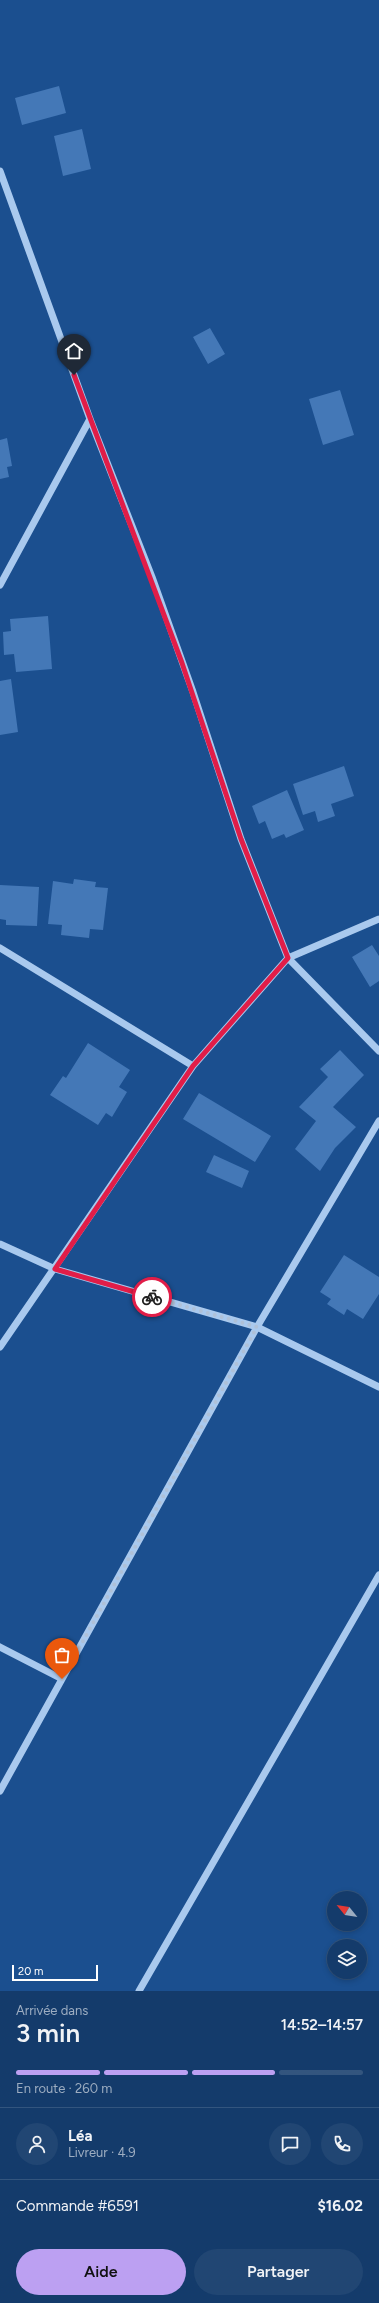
<!DOCTYPE html>
<html lang="fr">
<head>
<meta charset="utf-8">
<style>
	body { margin:0; font-family:Figtree,sans-serif; background:#214673; color:#f1f3f6; height:100vh; display:flex; flex-direction:column; font-size:15px; white-space:nowrap }
	* { box-sizing:border-box; margin:0 }
	p { font-size:13px; color:#9dadc1 }
	.icon { flex:none; width:22px; height:22px; fill:none; stroke:currentColor; stroke-width:2; stroke-linecap:round; stroke-linejoin:round }
	.map { position:relative; height:1991px; overflow:hidden }
	.details { display:flex; flex-direction:column; background:#143b6b; flex:1 }
	.details>* { flex:none }
	.needle { width:26px; rotate:300deg }
	.tools { position:absolute; left:327px; top:1891px; display:grid; gap:8px }
	.tools a { display:grid; place-items:center; width:40px; height:40px; border-radius:50%; background:#143b6b; box-shadow:0 2px 6px #0003,0 0 0 1px #33557e; font-size:20px }
	.scale { position:absolute; left:12px; bottom:10px; width:86px; box-sizing:border-box; padding-left:4px; border:2px solid #fff; border-top:0; font-size:11px; line-height:14px; white-space:nowrap; color:#fff; -webkit-text-stroke:3px #1b4f8f; paint-order:stroke }
	.pin { position:absolute; display:grid; place-items:center; width:34px; height:34px; color:#fff; margin:-41px -17px; border-radius:50% 50% 50% 0; rotate:-45deg; box-shadow:0 0 4px #0007 }
	.pin .icon { rotate:45deg }
	.courier { position:absolute; display:grid; place-items:center; width:40px; height:40px; margin:-20px; border:3px solid #e11d48; border-radius:50%; background:#fff; color:#222; box-shadow:0 1px 5px #0007 }
	.overview em { font-style:normal; font-weight:600 }
	.overview div { display:flex; flex-direction:column-reverse }
	.overview { display:flex; align-items:center; justify-content:space-between; height:68px; padding:0 16px }
	h1 { font-size:26px; font-weight:600; line-height:30px }
	.bar { display:grid; grid-template-columns:repeat(4,1fr); gap:6px 4px; align-content:center; height:48px; padding:0 16px }
	.bar i { height:5px; border-radius:3px; background:#33557e }
	.bar .on { background:#bca0f2 }
	.bar p { grid-column:span 4 }
	.line { display:flex; align-items:center; gap:10px; padding:0 16px; border-top:1px solid #33557e }
	.line div { flex:1 }
	.round { display:grid; place-items:center; flex:none; width:42px; height:42px; border-radius:21px; background:#214673 }
	.cta { display:flex; gap:8px; margin-top:auto; padding:8px 16px }
	.cta a { flex:1; height:46px; border-radius:24px; background:#bca0f2; color:#111; font-size:16px; font-weight:600; line-height:46px; text-align:center }
	.cta a+a { background:#214673; color:#f1f3f6 }
	.map>svg:first-child { display:block }
</style>
</head>
<body>
<div class="map">
<svg width="379" height="1991" viewBox="0 0 379 1991">
	<rect width="100%" height="100%" fill="#1b4f8f"/>
	<!-- building -->
	<path fill="#4478b7" d="M59,86L66,113L22,125L15,98Z
		M82,129L91,169L63,176L54,136Z
		M210,328L225,354L208,364L193,337Z
		M340,390L354,435L323,445L309,399Z
		M7,438L12,466L7,467L9,477L0,479V440Z
		M48,616L52,669L16,672L14,654L4,655L3,632L11,631L10,619Z
		M11,679L18,732L0,735V681Z
		M344,766L354,796L331,804L335,816L318,822L315,811L303,815L293,784Z
		M287,790L304,830L286,838L284,834L272,839L265,821L259,824L252,806Z
		M74,879L96,882L95,887L108,888L103,930L90,929L89,938L61,935L62,925L48,924L53,881L73,884Z
		M0,885L39,887L37,926L6,925V920L0,919Z
		M372,945L379,956V981L370,987L352,957Z
		M88,1043L130,1070L119,1087L127,1092L112,1117L106,1113L98,1125L50,1095L63,1076L66,1078Z
		M340,1050L364,1075L333,1107L356,1127L335,1148L320,1171L295,1149L316,1121L299,1107L328,1077L320,1069Z
		M199,1093L271,1136L255,1162L183,1119Z
		M214,1155L249,1171L242,1188L206,1172Z
		M344,1255L379,1277V1294L363,1319L347,1309L344,1315L327,1304L331,1299L320,1292Z"/>
	<g fill="none" stroke-linecap="round" stroke-linejoin="round">
		<!-- minor -->
		<path stroke="#a9c9ee" stroke-width="7" d="M0,171L90,419L152,577L193,692L241,839L288,958L379,1051
			M0,585L90,419
			M0,948L193,1066
			M0,1244L55,1269L257,1327L379,1387
			M0,1347L193,1066L288,958L379,919
			M0,1647L62,1679
			M0,1791L257,1327L379,1121
			M139,1991L379,1575"/>
	</g>
	<g fill="none" stroke-linecap="round" stroke-linejoin="round">
		<!-- done -->
		<path stroke="#afc1d8" stroke-width="4" stroke-dasharray="0 7.2" d="M62,1679L257,1327L152,1297"/>
		<!-- route -->
		<path stroke="#e11d48" stroke-width="5" d="M74,375L182,663L241,839L288,958L193,1066L55,1269L152,1297"/>
	</g>
</svg>
<div class="tools">
<a><svg class="needle" viewBox="-14 -14 28 28"><path d="M0-13l5 13h-10z" fill="#e53935"/><path d="M0 13l5-13h-10z" fill="#9dadc1"/></svg></a>
<a><svg class="icon" aria-label="layers" viewBox="0 0 24 24"><path d="M12 4l9 5-9 5-9-5zM3 14l9 5 9-5"/></svg></a>
</div>
<div class="scale">20 m</div>
<div class="pin" style="left:62px;top:1679px;background:#ea580c"><svg class="icon" aria-label="bag" viewBox="0 0 24 24"><path d="M5 8h14l-1 12H6zM9 8a3 3 0 0 1 6 0"/></svg></div>
<div class="pin" style="left:74px;top:375px;background:#1f2937"><svg class="icon" aria-label="home" viewBox="0 0 24 24"><path d="M3 11l9-7 9 7M6 9v11h12V9"/></svg></div>
<div class="courier" style="left:152px;top:1297px"><svg class="icon" aria-label="bike" viewBox="0 0 24 24"><circle cx="6" cy="16" r="4"/><circle cx="18" cy="16" r="4"/><path d="M6 16l4-8h5l3 8M10 8l3 8H6M13 5h3"/></svg></div>
</div>
<section class="details">
<div class="overview"><div><h1>3 min</h1><p>Arrivée dans</p></div><em>14:52–14:57</em></div>
<div class="bar"><i class="on"></i><i class="on"></i><i class="on"></i><i></i><p>En route · 260 m</p></div>
<div class="line" style="height:72px"><a class="round"><svg class="icon" aria-label="person" viewBox="0 0 24 24"><circle cx="12" cy="8" r="4"/><path d="M4 21q1-7 8-7t8 7"/></svg></a><div><b>Léa</b><p>Livreur · 4.9</p></div><a class="round"><svg class="icon" aria-label="chat" viewBox="0 0 24 24"><path d="M4 5h16v11H9l-5 4z"/></svg></a><a class="round"><svg class="icon" aria-label="phone" viewBox="0 0 24 24"><path d="M5 4h4l2 5-3 2q2 4 5 5l2-3 5 2v4C11 20 4 13 5 4z"/></svg></a></div>
<div class="line" style="height:52px"><div>Commande #6591</div><b>$16.02</b></div>
<div class="cta"><a>Aide</a><a>Partager</a></div>
</section>
</body>
</html>
